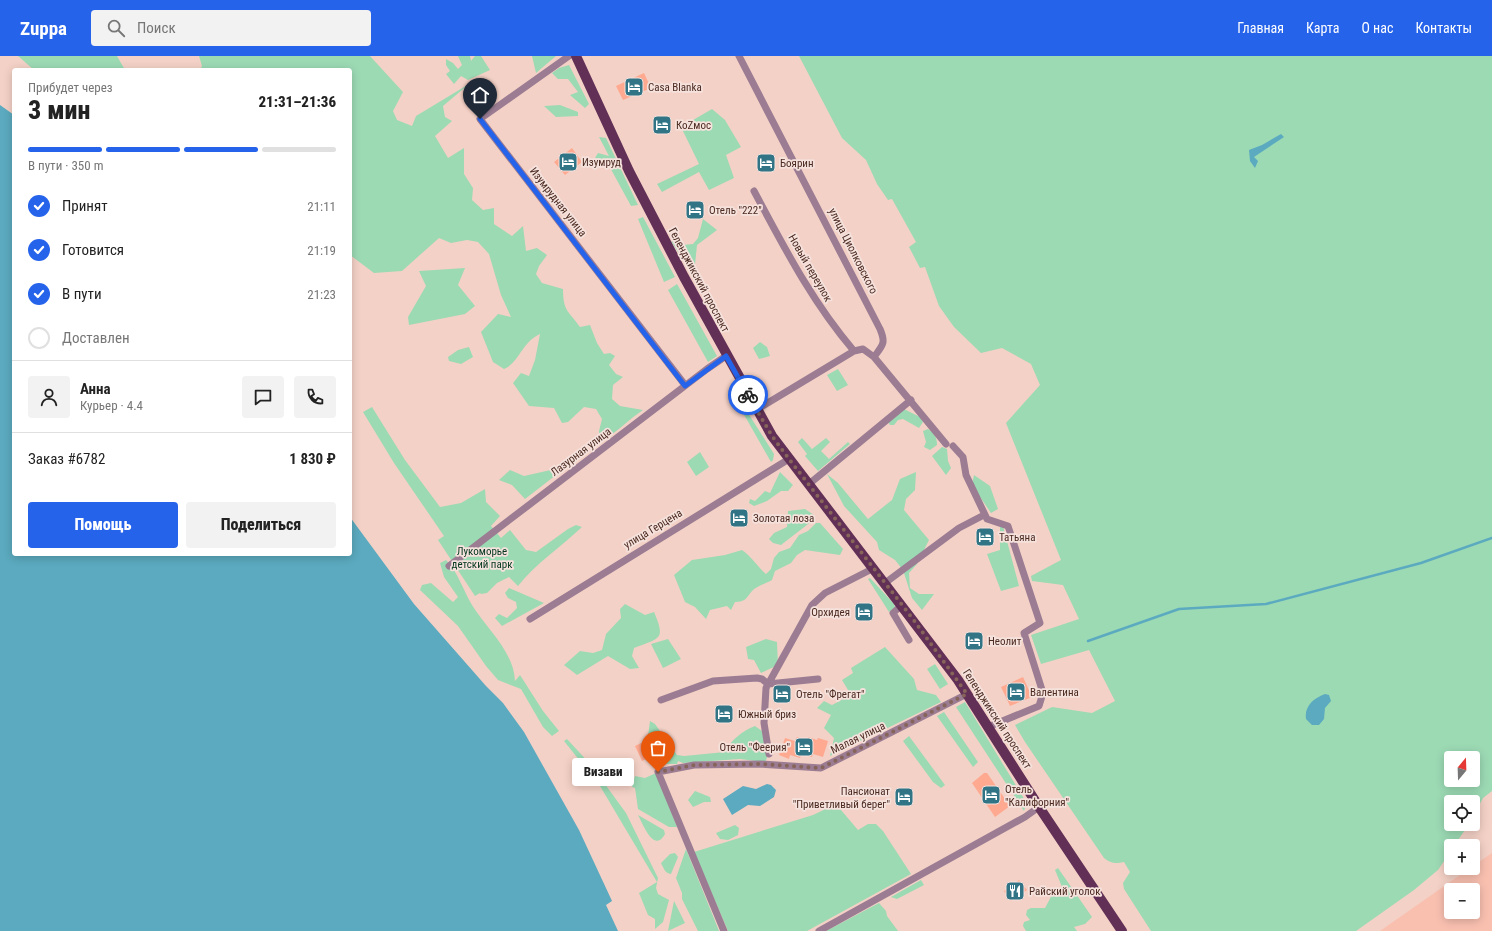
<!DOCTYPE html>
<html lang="ru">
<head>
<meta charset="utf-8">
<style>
	body { margin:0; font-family:"Roboto Condensed",sans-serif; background:#f2f2f2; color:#222; height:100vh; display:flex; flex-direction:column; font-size:15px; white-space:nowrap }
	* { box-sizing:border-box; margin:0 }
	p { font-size:13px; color:#767676 }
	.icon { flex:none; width:22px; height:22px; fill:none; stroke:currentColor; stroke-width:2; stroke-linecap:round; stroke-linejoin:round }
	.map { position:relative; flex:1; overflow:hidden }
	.drawer { position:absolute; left:12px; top:12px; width:340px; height:488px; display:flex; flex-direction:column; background:#fff; border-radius:4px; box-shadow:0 2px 10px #0003 }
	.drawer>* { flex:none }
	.needle { width:26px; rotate:19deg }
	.tools { position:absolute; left:1444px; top:695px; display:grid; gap:8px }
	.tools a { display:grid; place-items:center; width:36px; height:36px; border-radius:4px; background:#fff; box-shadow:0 2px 10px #0003; font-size:20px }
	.pin { position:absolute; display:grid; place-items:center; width:34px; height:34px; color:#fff; margin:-41px -17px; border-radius:50% 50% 50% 0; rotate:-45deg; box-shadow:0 0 4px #0007 }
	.pin .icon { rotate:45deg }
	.courier { position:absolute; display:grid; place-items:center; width:40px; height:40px; margin:-20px; border:3px solid #2563eb; border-radius:50%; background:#fff; color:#222; box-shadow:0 1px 5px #0007 }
	.bubble { position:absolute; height:28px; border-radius:4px; background:#fff; box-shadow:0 2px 10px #0003; font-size:13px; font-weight:800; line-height:28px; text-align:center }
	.head em { font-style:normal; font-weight:800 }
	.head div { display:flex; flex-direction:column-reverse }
	.head { display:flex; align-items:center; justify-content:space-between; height:68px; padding:0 16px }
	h1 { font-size:26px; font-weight:800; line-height:30px }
	.bar { display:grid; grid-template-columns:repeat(4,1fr); gap:6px 4px; align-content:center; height:48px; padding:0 16px }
	.bar i { height:5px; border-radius:3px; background:#e0e0e0 }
	.bar .current { background:#2563eb }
	.bar p { grid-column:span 4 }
	.line { display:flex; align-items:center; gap:10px; padding:0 16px; border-top:1px solid #e0e0e0 }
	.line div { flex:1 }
	.round { display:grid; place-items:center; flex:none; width:42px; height:42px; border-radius:4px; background:#f2f2f2 }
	ol { padding:0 16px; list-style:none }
	li { display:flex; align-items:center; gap:12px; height:44px }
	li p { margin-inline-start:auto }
	li .icon { padding:4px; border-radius:50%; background:#2563eb; color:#fff; stroke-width:4 }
	li:last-child { color:#767676 }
	li i { width:22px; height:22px; border:2px solid #e0e0e0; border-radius:50% }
	.action { display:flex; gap:8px; margin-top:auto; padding:8px 16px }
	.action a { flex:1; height:46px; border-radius:4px; background:#2563eb; color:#fff; font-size:16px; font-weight:800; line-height:46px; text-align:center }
	.action a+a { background:#f2f2f2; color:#222 }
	header { display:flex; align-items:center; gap:24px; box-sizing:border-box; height:56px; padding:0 20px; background:#2563eb; color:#fff }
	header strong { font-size:19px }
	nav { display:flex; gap:22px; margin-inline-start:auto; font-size:14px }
	.search { width:280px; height:36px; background:#f2f2f2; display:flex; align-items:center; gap:10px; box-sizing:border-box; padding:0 14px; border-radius:4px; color:#767676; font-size:15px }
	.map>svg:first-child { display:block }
</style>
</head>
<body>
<header>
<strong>Zuppa</strong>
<div class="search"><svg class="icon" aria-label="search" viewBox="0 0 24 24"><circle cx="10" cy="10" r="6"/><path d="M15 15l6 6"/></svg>Поиск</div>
<nav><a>Главная</a><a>Карта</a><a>О нас</a><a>Контакты</a></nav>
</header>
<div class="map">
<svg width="1492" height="875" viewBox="0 0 1492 875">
	<rect width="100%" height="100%" fill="#f4d1c6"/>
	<!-- built -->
	<path fill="#f9c0b0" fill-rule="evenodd" d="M1492,797V875H1380L1470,812H1473V810ZM1451,834H1473V856H1451Z"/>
	<!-- green -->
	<path fill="#9cdab4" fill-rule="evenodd" d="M18,0H117L125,14H34Z
		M199,0H370L403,36L393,55L397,64L412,70L416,60L469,28L443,50L445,61L452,65L435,80L448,102L464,92V118L473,132L472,144L483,154L494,152V168L512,180L523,170L526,195L537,192L547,199L539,210L536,218L542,227L563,233C563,256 569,255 580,271L590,269L597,287L604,298L610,297L615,300L609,309L616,318L623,321L613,329L612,343L620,350L643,354C628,364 615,378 599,387V375L602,363L596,353L584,351L568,366L562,367L554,352L529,350L513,327L521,317L529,320L535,304L540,278C522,286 519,307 504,313L493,306L481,276L498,258L511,261L501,239L489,198L478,186L467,184L451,187L439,182L402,215L374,217L350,199V14H200L202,10Z
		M458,0H470L471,5L475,0H481L490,14L468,24L461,20L454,28L446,18L450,15L446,9V3L453,7L458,13L462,9Z
		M532,0H556L536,17Z
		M799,0H1492V735L1483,742L1473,761V746H1451V768H1469L1454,790H1451V795L1438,814L1414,834L1356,875H1151L1124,833L1123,827L1130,816L1124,806C1115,808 1110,807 1104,802L1025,686L1015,669L1052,651L1092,657L1115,645L1089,594L1041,608L1031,579L1079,563L1063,529L1032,525L1031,520L1061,504L1006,367L1040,329L1031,308L1002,292L981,297L954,271L939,250L925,211L920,212L909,191L916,186L892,143L888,144L877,128L866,104L842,82ZM1451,702H1473V724H1451Z
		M569,9L589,48L585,52L570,39L578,36L568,23H558L552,17L559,12Z
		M560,49L578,56V60L556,61L544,50Z
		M712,53L725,64L741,91L726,99L734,122L709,134L699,116L662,136L657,128L699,108L681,71Z
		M599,81L606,82L638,149L631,150L607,106L595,102L598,97L609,100Z
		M643,161L675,221L664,226L638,163Z
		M703,163L717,174L697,189L695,209L689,213L671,185L683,189L693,188L698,182Z
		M465,212L458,229L475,250L465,258L409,269L408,261L426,230L419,215Z
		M677,228L717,300L708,306L668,234Z
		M760,286L767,291L770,300L759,303L753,292Z
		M469,291L473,301L461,308L449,305L448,301L458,294Z
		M838,313L848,329L837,335L827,319Z
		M741,346L774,398L773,404L771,406L738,348Z
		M372,351L405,404L440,451L461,447L485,433L486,446L500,460L491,470L501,482L510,474L526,494L536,496L568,473L576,469L582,471C561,491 536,507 518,530L509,521L497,527L487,537L481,538L480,537L475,540L438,484L444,480L394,407L363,356Z
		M902,352L920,361L923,366L919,372L903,363L898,364L894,369H890L888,366Z
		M928,373C934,377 937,381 937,389L930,394L924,391L926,386L923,375Z
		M802,382L812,393L826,382L830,386L821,395L829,403L848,386L850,388L818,415L805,400L807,398L798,386Z
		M942,391L947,393L948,405L951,412L946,419L932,400Z
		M700,396L709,411L696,420L687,406Z
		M555,413L556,419L525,443L512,429L499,424L510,414L524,420Z
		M780,416L793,429L788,435H781L767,445L754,450L749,447L750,443L755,445L765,435L770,437Z
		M916,416L915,434L906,443L904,454L929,484L917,508L909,517L910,532L919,538H934L922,554L912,542L903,514L895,504L879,494L877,486L844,450L827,418L838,427L868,463L892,444L900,423Z
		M974,419L990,430L998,453L991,457L972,429Z
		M805,453L814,459L812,465L781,489L773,487L769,483L774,477L787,471L788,455Z
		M816,467H820L843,493L840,499L805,494L797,499L791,507L775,515L772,524C767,527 757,530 752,535C746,542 746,546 735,546L731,554L727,550L710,554L706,563L695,551L685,546L674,519L692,504L725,499L742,494C751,500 757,510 766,518L771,513L774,502L779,496L790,492L799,479L808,475Z
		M1003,470L1019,530L1001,535L987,498L1000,494V471Z
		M446,504C458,516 463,534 472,549C487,573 514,596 515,625L520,619L543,655L559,675L552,680L543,671L521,633L498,624L486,610L458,570L420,534L422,529L431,527L453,546L458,541L444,521L440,507Z
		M870,522L894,548L895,551L889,556L868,523Z
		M509,532L544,547L502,570L495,562L499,558L507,562L517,552L516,546L508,542L505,537Z
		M625,548L645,559L654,556C666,584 660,582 634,592L632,600L639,612L630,613L608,600L577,619L564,609L580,595L593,597L602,594L606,578L621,562L620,553Z
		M668,583L681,603L663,612L651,588Z
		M766,583L777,586L778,609L761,617L754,604L748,603L746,591Z
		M885,591L914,623L917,634L936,639L941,646L830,700L834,682L824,672L831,659L817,652L824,645L832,649L851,639L842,624L853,617L851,612Z
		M935,608L948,628L940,633L927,613Z
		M965,646L1023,741L1026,748L1024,755L956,651Z
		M944,656L978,706L973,711L937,660Z
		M650,665L655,668L677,699L684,700L725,696C731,684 742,675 755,670L762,675L767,702L765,706L740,703L683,707L678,705L677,708H662L648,680Z
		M909,680L945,729L941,732L933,726L903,685Z
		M567,683L591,709L626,757L658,822L656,832L658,838L669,844L663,866L655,873V863L648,859L639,837L657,826L600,730L564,685Z
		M656,717L677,771H669L638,753L635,732L632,731L635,720L645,722Z
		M695,735L710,741L711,746H704L693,751L688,744Z
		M836,748L858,774L868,768H876L883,775L911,818L807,875H728L694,796L813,759Z
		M638,759L664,774L665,778C654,798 643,768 638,759Z
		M735,769L739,772L738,779L728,784L720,783L716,777Z
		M686,793L719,875H698L682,843V837L676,822Z
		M675,797L678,801L671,818C665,817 664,813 661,807L670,798Z
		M1058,812L1092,861L1085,868L1074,871L1077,875H1026L1023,870L1024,866L1030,864L1026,859L1027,854L1031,852H1045L1053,837L1062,831L1055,814Z
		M921,824L924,829L897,843L891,841Z
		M674,845L685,867L668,875Z
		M879,847L886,855L887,860L898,875H826Z"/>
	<!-- water -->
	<path fill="#5baabf" d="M0,49L14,59V498H350V461L414,548L486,630L503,647L524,676L579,774L612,845L606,849L618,875H0Z
		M1281,78L1284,81L1254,101L1258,105L1255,112L1250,105L1249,94L1262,89Z
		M1325,638L1329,639L1331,645L1325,652L1324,663L1319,669H1312L1306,663C1304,650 1314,642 1325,638Z
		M767,728L771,729L776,734L774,741L760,750L748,749L732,759L723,743L743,730L756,733Z"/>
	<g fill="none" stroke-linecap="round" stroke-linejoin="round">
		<!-- stream -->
		<path stroke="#5baabf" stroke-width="2.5" d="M1088,585L1179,553L1266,548L1421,507L1492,482"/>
	</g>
	<!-- building -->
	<path fill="#fea990" d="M644,17L651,32L623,44L616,30Z
		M572,92L582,106L565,119L554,106Z
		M1023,621L1032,641L1010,650L1001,631Z
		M731,649L733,663L719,665L718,662L716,663L717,652Z
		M797,681L807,685L808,681L817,684L818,682L828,685L823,701L813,698L812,701L802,698L800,702L790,699L789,703L779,699L785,682L795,685Z
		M649,683L656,698L642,705L635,690Z
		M984,717H987L1010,750L995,761L972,727Z
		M1019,824L1027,834L1011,845L1004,835Z"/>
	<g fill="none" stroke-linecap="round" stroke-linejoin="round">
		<!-- street -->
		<path stroke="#9b7c92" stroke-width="7" d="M569,0L480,63L685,329
			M739,0L880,273C886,287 883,289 874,301
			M754,135C784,191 812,246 854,295
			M756,354L854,295L863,293L874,301L946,388
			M953,390L963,401L966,419L987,463L1008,470L1040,567L1024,577L1043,637L1039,650L988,671
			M809,428L911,344
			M449,510L707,313L726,300
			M885,527L959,472L984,459
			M902,549L893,557L909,584
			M530,563L789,403
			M661,644L713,625L757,622L762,623L768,628L818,623
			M769,698L764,667L766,632L812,549L825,537L874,512
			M724,875L658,716L694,709L760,708L821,712L967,638
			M819,875L1025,761L1039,751"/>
		<!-- primary -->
		<path stroke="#623056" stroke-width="10" d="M576,0L629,115L684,221L772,380L958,624L1039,751L1122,875"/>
	</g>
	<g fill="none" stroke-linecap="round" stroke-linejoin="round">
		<!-- done -->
		<path stroke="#86645a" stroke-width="4" stroke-dasharray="0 7.2" d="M658,716L694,709L760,708L821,712L967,638L913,563L789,403L772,380L748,339"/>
		<!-- route -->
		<path stroke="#2563eb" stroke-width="5" d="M480,63L685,330L726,300L748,339"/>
	</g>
	<!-- icons -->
	<defs>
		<symbol id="hotel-square" viewBox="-11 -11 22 22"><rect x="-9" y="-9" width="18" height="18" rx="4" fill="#317485" stroke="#f5e2dd"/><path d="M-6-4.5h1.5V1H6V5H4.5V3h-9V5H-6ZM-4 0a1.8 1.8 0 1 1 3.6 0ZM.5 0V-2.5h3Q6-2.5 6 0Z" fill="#fff"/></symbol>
		<symbol id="restaurant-square" viewBox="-11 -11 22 22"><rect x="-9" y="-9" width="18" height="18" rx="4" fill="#317485" stroke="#f5e2dd"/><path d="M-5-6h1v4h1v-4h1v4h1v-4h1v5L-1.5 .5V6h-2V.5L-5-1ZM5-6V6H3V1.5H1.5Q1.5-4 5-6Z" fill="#fff"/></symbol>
	</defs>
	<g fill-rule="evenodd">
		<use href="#hotel-square" x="623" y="20" width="22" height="22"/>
		<use href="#hotel-square" x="651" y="58" width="22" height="22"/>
		<use href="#hotel-square" x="557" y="95" width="22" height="22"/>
		<use href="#hotel-square" x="755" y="96" width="22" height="22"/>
		<use href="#hotel-square" x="684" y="143" width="22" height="22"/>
		<use href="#hotel-square" x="728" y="451" width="22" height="22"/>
		<use href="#hotel-square" x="974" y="470" width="22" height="22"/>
		<use href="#hotel-square" x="853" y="545" width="22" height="22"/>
		<use href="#hotel-square" x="963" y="574" width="22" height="22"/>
		<use href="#hotel-square" x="1005" y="625" width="22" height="22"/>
		<use href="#hotel-square" x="771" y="627" width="22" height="22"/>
		<use href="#hotel-square" x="713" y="647" width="22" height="22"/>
		<use href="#hotel-square" x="793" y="680" width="22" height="22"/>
		<use href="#hotel-square" x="980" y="728" width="22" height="22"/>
		<use href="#hotel-square" x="893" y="730" width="22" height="22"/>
		<use href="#restaurant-square" x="1004" y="824" width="22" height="22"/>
	</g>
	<g text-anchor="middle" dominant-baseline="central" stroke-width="3.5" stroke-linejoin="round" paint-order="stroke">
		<!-- poi labels -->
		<g font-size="11" fill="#4b2a20" stroke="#f5e2dd" text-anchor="start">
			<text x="648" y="31">Casa Blanka</text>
			<text x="676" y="69">КоZмос</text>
			<text x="582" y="106">Изумруд</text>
			<text x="780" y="107">Боярин</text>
			<text x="709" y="154">Отель "222"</text>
			<text x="753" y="462">Золотая лоза</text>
			<text x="999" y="481">Татьяна</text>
			<text x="850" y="556" text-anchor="end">Орхидея</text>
			<text x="988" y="585">Неолит</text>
			<text x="1030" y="636">Валентина</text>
			<text x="796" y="638">Отель "Фрегат"</text>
			<text x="738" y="658">Южный бриз</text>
			<text x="790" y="691" text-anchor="end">Отель "Феерия"</text>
			<text x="1005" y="733">Отель<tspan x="1005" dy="13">"Калифорния"</tspan></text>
			<text x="890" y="735" text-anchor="end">Пансионат<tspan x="890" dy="13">"Приветливый берег"</tspan></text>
			<text x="1029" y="835">Райский уголок</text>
		</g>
		<!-- street labels -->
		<g font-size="11" fill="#4b2a20" stroke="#f5e2dd">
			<text transform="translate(558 146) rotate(52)">Изумрудная улица</text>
			<text transform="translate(853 195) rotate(63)">улица Циолковского</text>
			<text transform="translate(810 212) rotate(60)">Новый переулок</text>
			<text transform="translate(699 224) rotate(62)">Геленджикский проспект</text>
			<text transform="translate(581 396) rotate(-37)">Лазурная улица</text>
			<text transform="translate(653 473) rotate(-31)">улица Герцена</text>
			<text transform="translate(997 663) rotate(57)">Геленджикский проспект</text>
			<text transform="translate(858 682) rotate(-26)">Малая улица</text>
		</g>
		<!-- park labels -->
		<g font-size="11" fill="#03371f" stroke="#f5e2dd">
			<text x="482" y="495">Лукоморье<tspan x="482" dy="13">детский парк</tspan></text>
		</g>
	</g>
</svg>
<div class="tools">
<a><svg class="needle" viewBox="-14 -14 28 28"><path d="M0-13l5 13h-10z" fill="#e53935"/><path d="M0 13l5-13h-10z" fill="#767676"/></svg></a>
<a><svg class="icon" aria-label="locate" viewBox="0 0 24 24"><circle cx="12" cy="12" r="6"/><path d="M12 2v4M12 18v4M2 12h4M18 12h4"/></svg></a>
<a>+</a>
<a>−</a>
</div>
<div class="pin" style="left:658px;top:716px;background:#ea580c"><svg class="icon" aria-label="bag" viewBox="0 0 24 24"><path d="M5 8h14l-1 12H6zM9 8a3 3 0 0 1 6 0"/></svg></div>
<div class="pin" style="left:480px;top:63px;background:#1f2937"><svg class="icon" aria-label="home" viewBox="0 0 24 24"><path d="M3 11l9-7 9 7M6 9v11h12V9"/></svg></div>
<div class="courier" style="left:748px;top:339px"><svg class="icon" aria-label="bike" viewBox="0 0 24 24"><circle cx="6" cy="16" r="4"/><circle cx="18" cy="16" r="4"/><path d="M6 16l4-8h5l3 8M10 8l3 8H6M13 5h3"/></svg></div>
<div class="bubble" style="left:572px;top:702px;width:62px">Визави</div>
<section class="drawer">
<div class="head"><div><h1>3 мин</h1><p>Прибудет через</p></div><em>21:31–21:36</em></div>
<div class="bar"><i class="current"></i><i class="current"></i><i class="current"></i><i></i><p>В пути · 350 m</p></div>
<ol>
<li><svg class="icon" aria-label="check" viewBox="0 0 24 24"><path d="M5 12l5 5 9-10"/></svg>Принят<p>21:11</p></li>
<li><svg class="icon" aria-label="check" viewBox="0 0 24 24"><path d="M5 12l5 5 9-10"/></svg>Готовится<p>21:19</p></li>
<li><svg class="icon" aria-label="check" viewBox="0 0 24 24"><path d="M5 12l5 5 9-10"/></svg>В пути<p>21:23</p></li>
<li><i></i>Доставлен</li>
</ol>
<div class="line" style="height:72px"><a class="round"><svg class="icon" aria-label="person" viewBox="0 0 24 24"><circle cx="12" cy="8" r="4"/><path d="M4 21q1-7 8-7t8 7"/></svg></a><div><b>Анна</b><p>Курьер · 4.4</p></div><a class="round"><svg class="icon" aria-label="chat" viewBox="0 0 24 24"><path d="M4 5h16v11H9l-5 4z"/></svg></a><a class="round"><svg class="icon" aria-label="phone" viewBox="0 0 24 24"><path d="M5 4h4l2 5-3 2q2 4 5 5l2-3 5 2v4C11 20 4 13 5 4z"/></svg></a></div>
<div class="line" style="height:52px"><div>Заказ #6782</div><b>1 830 ₽</b></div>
<div class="action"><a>Помощь</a><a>Поделиться</a></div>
</section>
</div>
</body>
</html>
